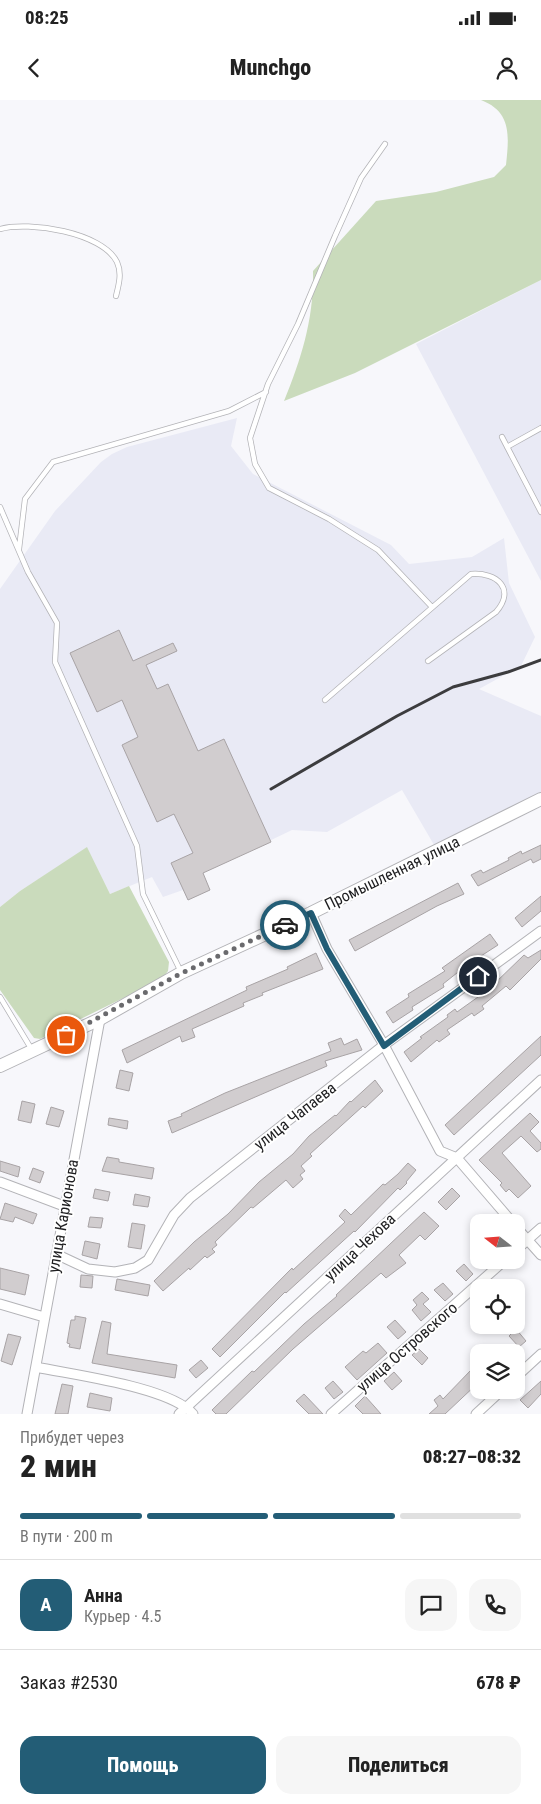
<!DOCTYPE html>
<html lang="ru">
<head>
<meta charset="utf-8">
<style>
	body { margin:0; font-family:"Roboto Condensed",sans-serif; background:#f6f6f6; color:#222; height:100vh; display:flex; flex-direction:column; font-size:19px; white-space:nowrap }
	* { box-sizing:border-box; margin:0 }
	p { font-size:16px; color:#767676 }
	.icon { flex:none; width:28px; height:28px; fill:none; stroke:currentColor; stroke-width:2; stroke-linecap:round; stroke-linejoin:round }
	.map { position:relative; height:1314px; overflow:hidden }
	.panel { display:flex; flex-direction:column; background:#fff; flex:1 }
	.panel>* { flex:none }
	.needle { width:32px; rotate:287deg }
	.controls { position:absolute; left:470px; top:1114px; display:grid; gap:10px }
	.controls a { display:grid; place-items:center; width:55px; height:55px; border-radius:10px; background:#fff; box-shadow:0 2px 8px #0003; font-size:25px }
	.pin { position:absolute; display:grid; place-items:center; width:42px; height:42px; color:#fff; margin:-21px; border:2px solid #fff; border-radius:50%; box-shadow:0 1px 5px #0007 }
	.courier { position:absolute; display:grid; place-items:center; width:50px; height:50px; margin:-25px; border:4px solid #235d76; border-radius:50%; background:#fff; color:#222; box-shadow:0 1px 6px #0007 }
	.summary em { font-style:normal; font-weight:800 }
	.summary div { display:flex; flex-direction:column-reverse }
	.summary { display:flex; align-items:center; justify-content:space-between; height:85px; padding:0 20px }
	h1 { font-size:32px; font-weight:800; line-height:38px }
	.bar { display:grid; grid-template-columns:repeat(4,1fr); gap:8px 5px; align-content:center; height:60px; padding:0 20px }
	.bar i { height:6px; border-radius:4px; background:#e0e0e0 }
	.bar .active { background:#235d76 }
	.bar p { grid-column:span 4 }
	.line { display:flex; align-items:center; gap:12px; padding:0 20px; border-top:1px solid #e0e0e0 }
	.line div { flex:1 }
	.round { display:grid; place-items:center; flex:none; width:52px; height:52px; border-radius:15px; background:#f6f6f6 }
	.action { display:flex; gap:10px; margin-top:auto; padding:10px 20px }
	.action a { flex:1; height:58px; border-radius:15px; background:#235d76; color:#fff; font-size:20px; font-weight:800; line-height:58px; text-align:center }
	.action a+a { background:#f6f6f6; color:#222 }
	.status { display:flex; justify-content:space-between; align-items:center; height:35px; padding:0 25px; background:#fff; direction:ltr }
	.status svg { height:14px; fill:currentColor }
	header { display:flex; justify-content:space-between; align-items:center; height:65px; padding:0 20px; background:#fff; font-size:22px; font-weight:800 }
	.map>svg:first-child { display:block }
</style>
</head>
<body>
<div class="status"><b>08:25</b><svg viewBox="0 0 49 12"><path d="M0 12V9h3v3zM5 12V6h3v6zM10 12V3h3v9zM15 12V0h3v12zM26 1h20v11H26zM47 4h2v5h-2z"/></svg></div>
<header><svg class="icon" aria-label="back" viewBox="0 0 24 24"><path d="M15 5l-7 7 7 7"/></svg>Munchgo<svg class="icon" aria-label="person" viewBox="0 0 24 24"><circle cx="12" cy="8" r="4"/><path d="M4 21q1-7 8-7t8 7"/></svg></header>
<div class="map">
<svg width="541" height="1314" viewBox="0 0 541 1314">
	<rect width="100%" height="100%" fill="#f7f7fb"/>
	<!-- built -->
	<path fill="#e9eaf5" d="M541,180V481L416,244Z
		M237,318L231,346L253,374L391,445L409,464L472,457L504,438L509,483L535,537L521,566L479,589L541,616V699L437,750L402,690L327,732L292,730L203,773L210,790L188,800L183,790L163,797L152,777L110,794L87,748L20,791L0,807V489L55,411L101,362L112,354L127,347Z"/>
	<!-- green -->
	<path fill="#cadbbc" d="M481,0H541V180L355,273L284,301C302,257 314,218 313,171L376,101L436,92L494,77L506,65C509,36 512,12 481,0Z
		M87,747L110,794L129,786L169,862L168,871L162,879L40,939L34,938L0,890V807L20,791Z"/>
	<!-- building -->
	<path fill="#d1cdcf" stroke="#a8a3a5" d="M119,530L133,561L173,543L177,551L146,565L157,589L168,584L198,651L224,639L271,742L203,773L210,790L188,800L171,763L193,753L174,714L157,722L122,645L138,637L122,600L97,612L70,553Z
		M541,745V759L533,763L531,759L478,786L471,775L481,770L483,773L509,760L508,758L521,751L522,754Z
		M458,783L464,794L437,806L355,851L349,840Z
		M541,796V811L522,827L515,818Z
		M490,834L498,845L467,865L443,884L444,887L412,907L413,910L393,923L386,912L409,897L408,894L445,871L442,868Z
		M541,850V859L510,890L506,886L482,906L484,909L474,916L472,913L447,930L450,934L439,942L437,940L411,962L404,952L422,938L420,937L448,917L447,915L455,909L457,912L485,892L483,889L491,882L493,885L524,855L528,858Z
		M316,853L323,869L262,893L263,895L243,903L244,906L192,929L195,937L182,942L180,936L127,963L122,950L247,890L246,887L288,869L287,867Z
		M541,936V955L454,1035L445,1025Z
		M341,938L344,945L357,939L362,950L325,961L327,966L172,1033L168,1021L182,1016L181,1014L225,993L331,951L328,943Z
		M120,970L133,973L129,991L116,988Z
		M375,980L383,991L365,1008L363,1006L310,1054L312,1056L301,1066L305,1071L300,1075L303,1079L293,1088L286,1080L253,1108L251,1107L215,1142L217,1145L212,1149L215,1152L207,1158L205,1156L190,1170L189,1168L163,1191L154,1181L194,1142L228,1114L259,1082L293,1054L309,1036L335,1015L336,1016L350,1001L351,1002Z
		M22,1001L35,1004L31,1023L18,1020Z
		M51,1007L64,1011L59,1027L46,1024Z
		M530,1013L539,1022L530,1031L541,1043V1049L537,1052L521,1036L502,1053L531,1086L518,1098L509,1089L506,1092L500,1085L502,1083L479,1060Z
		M109,1018L128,1021L127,1029L108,1025Z
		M107,1057L119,1059V1062L154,1068L152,1079L102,1071Z
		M0,1061L20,1067L18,1077L0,1071Z
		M408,1063L416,1070L406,1082L407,1083L400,1090L398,1088L355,1132L354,1131L286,1193L285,1192L220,1257L212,1249L292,1168L293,1170L345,1122L339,1116L345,1109L351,1115L383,1084L385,1085L398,1074Z
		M33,1068L44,1072L40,1083L29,1079Z
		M452,1088L460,1096L446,1110L438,1102Z
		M95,1089L110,1092L108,1101L93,1098Z
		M135,1094L150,1097L148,1107L133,1105Z
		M5,1103L37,1114L33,1124L15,1117L13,1122L0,1119Z
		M424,1112L439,1126L425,1140L420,1135L399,1155L406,1163L386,1178L381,1173L293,1249L226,1314H216L212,1310L252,1271L254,1272L304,1224L337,1196L336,1195Z
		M90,1117L103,1118L101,1128L88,1127Z
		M132,1123L145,1125L141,1149L128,1147Z
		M85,1141L100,1144L97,1159L82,1155Z
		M464,1164L473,1174L466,1181L456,1171Z
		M0,1168L29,1175L25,1195L0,1189Z
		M81,1175L93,1176L92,1188L80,1187Z
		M117,1179L150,1185L148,1196L115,1190Z
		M443,1183L453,1194L445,1201L434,1190Z
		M422,1192L429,1199L423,1204L431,1212L421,1221L412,1210L417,1205L413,1200Z
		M75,1216L86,1218L80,1249L69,1247L70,1244L67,1243L71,1220H75Z
		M395,1220L406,1232L398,1239L387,1227Z
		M102,1221L111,1223L107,1254L177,1265L175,1278L92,1263Z
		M516,1229L526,1241L519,1247L509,1236Z
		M8,1234L21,1237L12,1265L1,1261Z
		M378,1243L387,1253L357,1280L345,1267L363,1251L366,1253Z
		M419,1249L428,1258L422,1265L412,1255Z
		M201,1260L208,1268L196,1278L189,1270Z
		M472,1269L479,1276V1282L445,1314H429L438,1306L434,1300L440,1295L443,1299Z
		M394,1272L402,1281L392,1290L384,1281Z
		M333,1281L343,1292L334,1299L325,1288Z
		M541,1281V1294L528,1308L520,1300Z
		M62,1284L73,1286L68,1314H55Z
		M90,1293L112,1298L110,1311L87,1307Z
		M304,1294L323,1314H309L296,1301Z
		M365,1296L374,1306L381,1314H363L355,1306Z"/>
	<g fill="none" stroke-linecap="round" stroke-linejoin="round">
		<defs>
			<path id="lane" d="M385,44L361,78L335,136L298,224L268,284L250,338L255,364L269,388L329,419L378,450L432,507
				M0,129C29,121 102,132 117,162C122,173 119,184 116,196
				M502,337L541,412
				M507,347L541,328
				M0,407L28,472L57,523L55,562L137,746L143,794L181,872
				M19,449L25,399L53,362L229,311L266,292
				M325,600L471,474C497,472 516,489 496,512L428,561
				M0,897L32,950"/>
			<path id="street" d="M311,813L327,849L384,945L440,1051L457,1058L512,1122
				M0,1082L64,1106
				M516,1127L541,1155
				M516,1150L541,1128
				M56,1154L88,1169L115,1172L135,1168L148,1160L174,1115L190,1098L384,945L541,831
				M0,1204L44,1217
				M36,1267C73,1275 170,1287 193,1314
				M516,1277L541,1254
				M27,1314L100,919
				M179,1314L541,980
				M331,1314L505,1160
				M476,1314L502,1290"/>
			<path id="secondary" d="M0,966L100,919L181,873L311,813L541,699"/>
		</defs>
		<!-- lane casing -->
		<use href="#lane" stroke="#b3b3b7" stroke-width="6"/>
		<!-- street casing -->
		<use href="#street" stroke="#b3b3b7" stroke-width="11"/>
		<!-- secondary casing -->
		<use href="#secondary" stroke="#b3b3b7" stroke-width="14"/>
		<!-- lane -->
		<use href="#lane" stroke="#fff" stroke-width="4.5"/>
		<!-- street -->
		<use href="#street" stroke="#fff" stroke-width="9"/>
		<!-- secondary -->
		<use href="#secondary" stroke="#fff" stroke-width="12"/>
		<!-- rail -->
		<path stroke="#3c3c3e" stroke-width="3" d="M271,689L397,616L453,587L508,572L541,560"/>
	</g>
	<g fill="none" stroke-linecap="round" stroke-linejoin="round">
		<!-- done -->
		<path stroke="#6a6a6d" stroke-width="5" stroke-dasharray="0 9" d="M66,935L182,873L285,825"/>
		<!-- route -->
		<path stroke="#235d76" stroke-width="6" d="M285,825L311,813L327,849L384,946L478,876"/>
	</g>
	<g text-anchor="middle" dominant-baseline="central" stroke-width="4" stroke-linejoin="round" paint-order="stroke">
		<!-- street labels -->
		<g font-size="16" fill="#1e1e20" stroke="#fff">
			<text transform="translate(392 773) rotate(-26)">Промышленная улица</text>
			<text transform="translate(295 1016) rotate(-38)">улица Чапаева</text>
			<text transform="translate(63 1116) rotate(-80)">улица Карионова</text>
			<text transform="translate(360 1147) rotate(-43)">улица Чехова</text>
			<text transform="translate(407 1247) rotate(-41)">улица Островского</text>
		</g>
	</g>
</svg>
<div class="controls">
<a><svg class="needle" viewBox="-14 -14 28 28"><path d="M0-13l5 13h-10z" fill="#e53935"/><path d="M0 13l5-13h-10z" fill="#767676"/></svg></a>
<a><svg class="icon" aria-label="locate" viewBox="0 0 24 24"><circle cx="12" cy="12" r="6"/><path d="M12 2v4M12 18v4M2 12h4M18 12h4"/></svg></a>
<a><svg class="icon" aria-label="layers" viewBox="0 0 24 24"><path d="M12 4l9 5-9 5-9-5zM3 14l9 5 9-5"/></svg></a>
</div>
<div class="pin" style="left:66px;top:935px;background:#ea580c"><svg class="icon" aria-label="bag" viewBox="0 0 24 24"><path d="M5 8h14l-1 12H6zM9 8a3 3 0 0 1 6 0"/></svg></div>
<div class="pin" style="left:478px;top:876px;background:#1f2937"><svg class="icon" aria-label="home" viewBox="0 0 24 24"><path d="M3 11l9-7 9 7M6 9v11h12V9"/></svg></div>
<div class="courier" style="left:285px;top:825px"><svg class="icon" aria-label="car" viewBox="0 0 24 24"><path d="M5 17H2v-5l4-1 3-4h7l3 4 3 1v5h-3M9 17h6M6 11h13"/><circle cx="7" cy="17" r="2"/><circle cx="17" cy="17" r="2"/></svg></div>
</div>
<section class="panel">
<div class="summary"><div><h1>2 мин</h1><p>Прибудет через</p></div><em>08:27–08:32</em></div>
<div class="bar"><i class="active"></i><i class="active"></i><i class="active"></i><i></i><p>В пути · 200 m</p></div>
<div class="line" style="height:90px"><b class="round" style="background:#235d76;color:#fff">А</b><div><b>Анна</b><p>Курьер · 4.5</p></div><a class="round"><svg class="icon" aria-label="chat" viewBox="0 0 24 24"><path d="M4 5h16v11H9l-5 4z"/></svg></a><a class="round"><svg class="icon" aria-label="phone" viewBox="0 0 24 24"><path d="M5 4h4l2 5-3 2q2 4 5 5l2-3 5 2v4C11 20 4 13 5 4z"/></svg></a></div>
<div class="line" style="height:65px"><div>Заказ #2530</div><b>678 ₽</b></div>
<div class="action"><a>Помощь</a><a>Поделиться</a></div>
</section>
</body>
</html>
